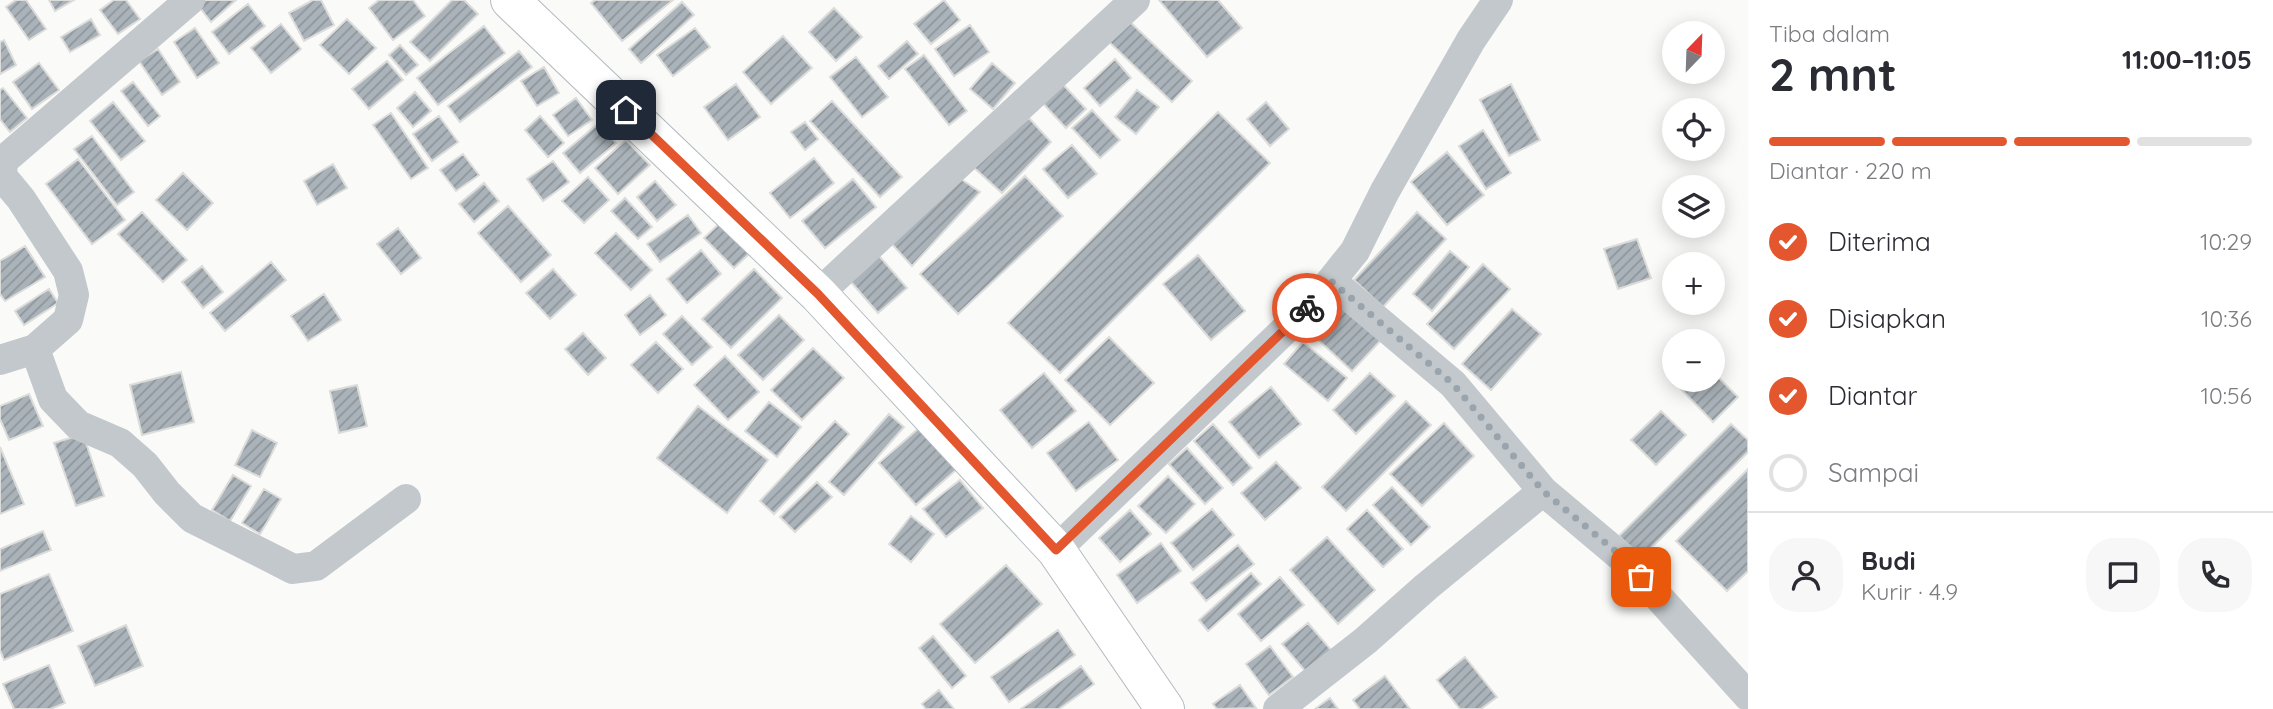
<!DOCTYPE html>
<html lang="id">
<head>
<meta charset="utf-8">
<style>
	body { margin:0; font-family:Quicksand,sans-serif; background:#f7f7f7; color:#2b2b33; height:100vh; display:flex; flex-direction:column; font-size:26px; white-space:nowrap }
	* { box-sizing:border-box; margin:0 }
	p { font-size:23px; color:#7c7c81 }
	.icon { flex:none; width:38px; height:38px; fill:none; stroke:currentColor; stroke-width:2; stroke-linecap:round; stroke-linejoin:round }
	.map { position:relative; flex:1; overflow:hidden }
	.panel { display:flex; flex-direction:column; background:#fff; width:525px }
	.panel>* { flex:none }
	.needle { width:46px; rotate:23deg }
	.controls { position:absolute; left:1662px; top:21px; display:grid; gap:14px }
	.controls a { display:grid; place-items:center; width:63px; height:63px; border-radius:50%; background:#fff; box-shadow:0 4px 18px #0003; font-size:35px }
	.pin { position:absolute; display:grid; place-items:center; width:60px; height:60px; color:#fff; margin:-30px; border-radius:14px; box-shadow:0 4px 10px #0006 }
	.courier { position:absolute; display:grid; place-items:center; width:70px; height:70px; margin:-35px; border:5px solid #e4572e; border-radius:50%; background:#fff; color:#222; box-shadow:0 2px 9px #0007 }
	.headline em { font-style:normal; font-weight:700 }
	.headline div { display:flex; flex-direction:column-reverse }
	.headline { display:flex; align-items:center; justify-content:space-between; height:119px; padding:0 21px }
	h1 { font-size:46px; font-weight:700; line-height:52px }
	.bar { display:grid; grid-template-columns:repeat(4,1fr); gap:10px 7px; align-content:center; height:84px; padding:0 21px }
	.bar i { height:9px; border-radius:5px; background:#e1e1e2 }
	.bar .current { background:#e4572e }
	.bar p { grid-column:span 4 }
	.line { display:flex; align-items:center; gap:18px; padding:0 21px; border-top:2px solid #e1e1e2 }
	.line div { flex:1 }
	.round { display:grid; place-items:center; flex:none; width:74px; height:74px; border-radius:28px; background:#f7f7f7 }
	ol { padding:0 21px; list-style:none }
	li { display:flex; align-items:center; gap:21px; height:77px }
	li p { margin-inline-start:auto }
	li .icon { padding:7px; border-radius:50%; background:#e4572e; color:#fff; stroke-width:4 }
	li:last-child { color:#7c7c81 }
	li i { width:38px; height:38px; border:4px solid #e1e1e2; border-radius:50% }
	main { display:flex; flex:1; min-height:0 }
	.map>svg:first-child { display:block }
</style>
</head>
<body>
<main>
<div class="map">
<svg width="1748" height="709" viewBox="0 0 1748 709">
	<defs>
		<pattern id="building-hatch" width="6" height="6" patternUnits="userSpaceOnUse" patternTransform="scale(1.75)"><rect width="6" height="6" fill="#aab3b9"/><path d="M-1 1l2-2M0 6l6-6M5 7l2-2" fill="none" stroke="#8e969c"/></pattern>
	</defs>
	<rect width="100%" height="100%" fill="#fafaf8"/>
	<!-- building -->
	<path fill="url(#building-hatch)" stroke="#dcdcda" stroke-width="2" d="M16,0H26L46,29L29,40L6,7Z
		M49,0H74L55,11Z
		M114,0H126L140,19L118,34L100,10Z
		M194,0H236L211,22Z
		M313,0H321L334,25L304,41L289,13Z
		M379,0H413L425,16L393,40L369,8Z
		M452,0H464L478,14L430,61L410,42Z
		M595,0H673L622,41L591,3Z
		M944,0L960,20L931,44L914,24Z
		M1159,0H1218L1242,28L1207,57Z
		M682,2L694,15L641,63L629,49Z
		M248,4L265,26L229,54L212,32Z
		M834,8L862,37L836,61L809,32Z
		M1126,18L1192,81L1172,102L1106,39Z
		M91,19L100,35L70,52L61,37Z
		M347,19L376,48L349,74L320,45Z
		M281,24L301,49L271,73L251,48Z
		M970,25L989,52L954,76L935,49Z
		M484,26L505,53L438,105L417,78Z
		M195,28L219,63L197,78L174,42Z
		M695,28L710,47L673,76L657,55Z
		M783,36L812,68L771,104L743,72Z
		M4,40L16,65L0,74V42Z
		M907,41L918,54L889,79L878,66Z
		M400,45L418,65L406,75L389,55Z
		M158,49L180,82L162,95L139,61Z
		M519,51L532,67L460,122L448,106Z
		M924,55L967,111L949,125L905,69Z
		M856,57L888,97L862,117L830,77Z
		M1115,59L1131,78L1100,106L1084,88Z
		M387,61L403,80L369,109L352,89Z
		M39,63L59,90L32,109L13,82Z
		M992,63L1015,83L993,109L970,89Z
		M544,67L559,93L537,106L521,81Z
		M1057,78L1086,109L1066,128L1037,97Z
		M133,82L160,116L148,126L121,91Z
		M736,84L760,117L728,140L704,107Z
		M1511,84L1540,140L1509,156L1480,100Z
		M3,88L27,118L10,132L0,119V90Z
		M1137,90L1159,107L1136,134L1115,117Z
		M415,92L431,111L413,127L397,108Z
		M576,98L592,120L568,136L553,115Z
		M832,101L902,177L880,197L810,121Z
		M113,102L145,141L121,160L90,121Z
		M1266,102L1289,129L1270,146L1247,119Z
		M1092,110L1120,140L1100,158L1072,128Z
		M1218,112L1270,163L1060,373L1008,323Z
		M391,113L428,168L411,179L373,125Z
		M439,116L458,142L432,161L413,134Z
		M540,116L564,143L548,157L525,130Z
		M1029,118L1051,142L1002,193L971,165Z
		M805,122L818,139L805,150L791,132Z
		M599,123L616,143L580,173L563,153Z
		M1483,130L1511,173L1486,189L1459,146Z
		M92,136L134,192L117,205L74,149Z
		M626,140L650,165L618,194L595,168Z
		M1072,145L1097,174L1068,198L1043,169Z
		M1447,152L1484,195L1447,225L1411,182Z
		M463,154L479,175L456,191L440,170Z
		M814,158L834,183L790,218L770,193Z
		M78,159L125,220L92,244L46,184Z
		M553,161L569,182L543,201L527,179Z
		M333,164L347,188L317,205L304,181Z
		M183,173L213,203L187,230L156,200Z
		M1025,176L1063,216L958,314L920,274Z
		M588,177L609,200L584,223L562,201Z
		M853,179L876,207L825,248L802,221Z
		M961,179L980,192L912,266L890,242Z
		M655,181L676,205L657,221L637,197Z
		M484,183L499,201L474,222L459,204Z
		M625,198L652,227L638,239L611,211Z
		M508,206L551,255L521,282L478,233Z
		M142,212L187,260L163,282L118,234Z
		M1417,212L1446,239L1383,307L1354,280Z
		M688,215L701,233L660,262L647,244Z
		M721,222L750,253L734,268L704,238Z
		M398,228L421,258L401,274L377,244Z
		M616,233L652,270L631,290L595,253Z
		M1637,239L1651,278L1618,289L1604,249Z
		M25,246L45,277L5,301L0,294V261Z
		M701,250L721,274L687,303L667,279Z
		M874,250L907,288L878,313L845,275Z
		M1450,251L1469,267L1432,311L1413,294Z
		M1198,255L1245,311L1211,340L1163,284Z
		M271,262L286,280L225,331L210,313Z
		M1483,264L1510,289L1454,349L1427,324Z
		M202,266L223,292L203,308L182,282Z
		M553,269L576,295L550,319L526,293Z
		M754,269L782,298L731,348L702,319Z
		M49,289L58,303L24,325L15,311Z
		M324,294L341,320L308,341L291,316Z
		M650,295L666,315L640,335L625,315Z
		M1344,303L1383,338L1352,371L1314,336Z
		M1512,309L1541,334L1491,390L1462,364Z
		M779,315L804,340L763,380L738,355Z
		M682,316L712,347L692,365L663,334Z
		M583,333L606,358L588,375L565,349Z
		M1109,337L1154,383L1110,425L1065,380Z
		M656,342L683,369L658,393L631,365Z
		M1303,342L1347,378L1328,401L1284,364Z
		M813,348L844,378L802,420L771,390Z
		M725,356L759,392L728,420L694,385Z
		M181,372L194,422L142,435L130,385Z
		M1713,372L1738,397L1713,422L1681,389L1690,380H1713Z
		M1044,373L1076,411L1032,448L1000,410Z
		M1370,373L1395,396L1356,434L1333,410Z
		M357,385L367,426L339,433L330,391Z
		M1271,387L1301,424L1259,458L1229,422Z
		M29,394L43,426L9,440L0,419V406Z
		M1406,401L1431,425L1346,511L1322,487Z
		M769,402L801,427L777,457L745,431Z
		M698,406L768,460L727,513L657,458Z
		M1661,411L1686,435L1656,465L1631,440Z
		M889,414L904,427L844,495L829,482Z
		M835,421L849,434L774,514L760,501Z
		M1089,422L1118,460L1076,491L1047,453Z
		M1444,423L1474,456L1422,506L1390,474Z
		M1213,424L1252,468L1233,485L1194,441Z
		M1731,424L1748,440V452L1641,558L1619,536Z
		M919,428L956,470L916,505L879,463Z
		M252,430L277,443L260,477L235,465Z
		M83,434L104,496L76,506L54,443Z
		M0,447L24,504L0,514Z
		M1187,448L1223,488L1205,504L1169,464Z
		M1276,462L1301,488L1265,520L1241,493Z
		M1748,469V571L1727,591L1676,541Z
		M233,475L251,486L230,521L212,510Z
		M1168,476L1195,504L1166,533L1138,506Z
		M960,480L983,508L946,537L923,509Z
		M817,482L832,497L795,532L780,517Z
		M1392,487L1430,527L1411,545L1373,505Z
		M264,489L281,499L260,534L242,523Z
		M1212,509L1234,535L1193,570L1171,543Z
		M1130,510L1151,534L1120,562L1099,538Z
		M1367,510L1403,549L1383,567L1347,529Z
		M911,516L934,534L911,562L889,544Z
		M43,531L51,550L0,571V549Z
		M1327,537L1375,590L1338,624L1290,570Z
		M1161,543L1181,571L1137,603L1117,575Z
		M1238,545L1254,564L1206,601L1191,583Z
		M1006,565L1042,604L975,663L940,624Z
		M1251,573L1261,584L1208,631L1199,620Z
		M49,574L73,631L4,660L0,650V594Z
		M1280,577L1304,605L1261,641L1238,614Z
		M1308,623L1332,651L1306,672L1282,644Z
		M126,625L143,666L95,686L78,646Z
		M1058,630L1075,655L1009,702L991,677Z
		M933,636L966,676L952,688L919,648Z
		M1270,646L1293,677L1269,695L1246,664Z
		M1465,657L1497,697L1481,709H1460L1437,680Z
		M49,665L65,703L51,709H14L3,684Z
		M1081,666L1094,684L1059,709H1021Z
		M1385,676L1410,709H1360L1353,700Z
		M1240,685L1256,708L1217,709L1213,704Z
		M939,690L954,709H926L922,704Z
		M1330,698L1338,709H1315Z"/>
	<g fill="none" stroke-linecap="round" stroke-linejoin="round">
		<defs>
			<path id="secondary" d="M510,0L818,294L1056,550L1165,709"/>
		</defs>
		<!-- secondary casing -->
		<use href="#secondary" stroke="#b3babf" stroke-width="40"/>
		<!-- minor -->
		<path stroke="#c3c8cc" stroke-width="30" d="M1331,281L1453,384L1543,491L1625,560L1748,696
			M818,294L1135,0
			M35,349L68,320L74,295L68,271L21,199L2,176L3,161L190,0
			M0,360L35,349L53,399L78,425L120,443L145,465L167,493L192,518L293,569L316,566L406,499
			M1056,550L1315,301L1355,251L1385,191L1471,40L1498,0
			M1278,709L1365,641L1426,587L1543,491"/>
		<!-- secondary -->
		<use href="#secondary" stroke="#fff" stroke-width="38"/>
	</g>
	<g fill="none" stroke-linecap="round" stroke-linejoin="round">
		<!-- done -->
		<path stroke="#99a4ac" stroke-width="7" stroke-dasharray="0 12.6" d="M1307,308L1331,281L1453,384L1543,491L1625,559L1641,577"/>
		<!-- route -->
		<path stroke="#e4572e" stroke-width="9" d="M626,110L818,294L1056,550L1307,308"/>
	</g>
</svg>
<div class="controls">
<a><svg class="needle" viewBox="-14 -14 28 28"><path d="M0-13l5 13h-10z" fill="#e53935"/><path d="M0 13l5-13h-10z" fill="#7c7c81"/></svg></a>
<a><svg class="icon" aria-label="locate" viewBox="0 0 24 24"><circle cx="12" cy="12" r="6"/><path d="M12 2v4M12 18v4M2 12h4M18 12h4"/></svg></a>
<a><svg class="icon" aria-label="layers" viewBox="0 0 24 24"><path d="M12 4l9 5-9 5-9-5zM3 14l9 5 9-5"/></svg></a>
<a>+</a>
<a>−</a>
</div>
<div class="pin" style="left:1641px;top:577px;background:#ea580c"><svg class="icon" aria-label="bag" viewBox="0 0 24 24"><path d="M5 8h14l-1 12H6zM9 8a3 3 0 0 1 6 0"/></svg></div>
<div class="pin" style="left:626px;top:110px;background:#1f2937"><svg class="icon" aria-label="home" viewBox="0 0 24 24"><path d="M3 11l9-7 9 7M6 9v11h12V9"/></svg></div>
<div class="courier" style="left:1307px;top:308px"><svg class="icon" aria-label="bike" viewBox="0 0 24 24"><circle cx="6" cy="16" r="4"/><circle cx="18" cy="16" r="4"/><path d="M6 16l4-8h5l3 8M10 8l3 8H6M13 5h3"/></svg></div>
</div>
<section class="panel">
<div class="headline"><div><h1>2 mnt</h1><p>Tiba dalam</p></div><em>11:00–11:05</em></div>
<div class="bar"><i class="current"></i><i class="current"></i><i class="current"></i><i></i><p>Diantar · 220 m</p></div>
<ol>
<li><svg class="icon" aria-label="check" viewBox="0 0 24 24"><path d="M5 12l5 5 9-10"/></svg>Diterima<p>10:29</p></li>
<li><svg class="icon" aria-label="check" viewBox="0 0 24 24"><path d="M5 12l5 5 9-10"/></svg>Disiapkan<p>10:36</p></li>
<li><svg class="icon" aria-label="check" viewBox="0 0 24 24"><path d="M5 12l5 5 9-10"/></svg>Diantar<p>10:56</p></li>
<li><i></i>Sampai</li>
</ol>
<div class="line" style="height:126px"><a class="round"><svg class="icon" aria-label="person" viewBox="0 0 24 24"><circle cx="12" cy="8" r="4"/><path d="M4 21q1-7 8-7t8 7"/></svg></a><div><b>Budi</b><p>Kurir · 4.9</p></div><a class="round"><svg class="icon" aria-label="chat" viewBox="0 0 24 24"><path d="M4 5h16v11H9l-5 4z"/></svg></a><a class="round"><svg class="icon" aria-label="phone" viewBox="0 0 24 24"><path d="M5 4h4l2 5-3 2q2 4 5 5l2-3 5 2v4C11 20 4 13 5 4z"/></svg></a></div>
</section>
</main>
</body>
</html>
